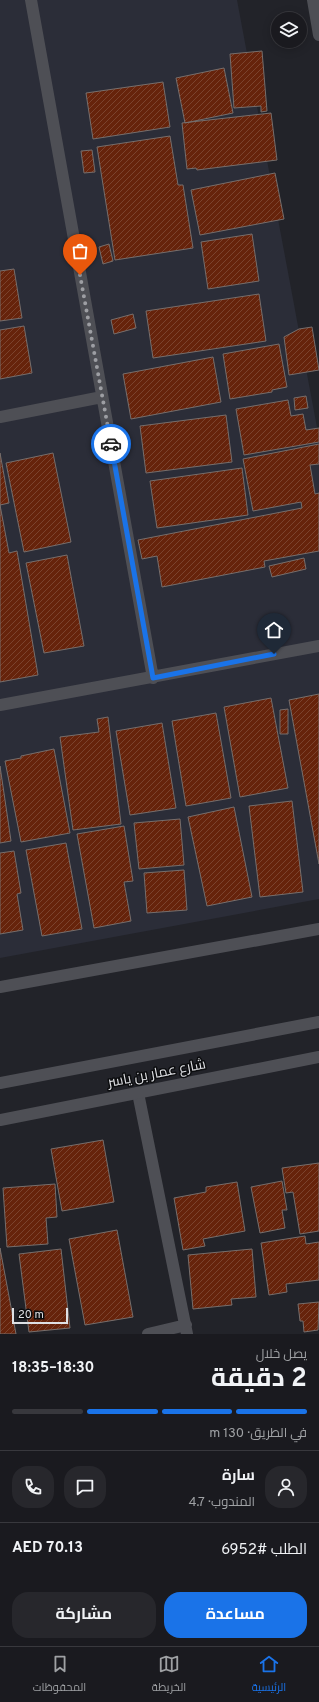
<!DOCTYPE html>
<html lang="ar">
<head>
<meta charset="utf-8">
<style>
	body { margin:0; font-family:Overpass,Cairo,sans-serif; background:#27272c; color:#f1f3f6; direction:rtl; height:100vh; display:flex; flex-direction:column; font-size:15px; white-space:nowrap }
	* { box-sizing:border-box; margin:0 }
	p { font-size:13px; color:#9fa1a4 }
	.icon { flex:none; width:22px; height:22px; fill:none; stroke:currentColor; stroke-width:2; stroke-linecap:round; stroke-linejoin:round }
	.map { position:relative; height:1334px; overflow:hidden; direction:ltr }
	.panel { display:flex; flex-direction:column; background:#1a1a1f; flex:1 }
	.panel>* { flex:none }
	.tools { position:absolute; left:271px; top:12px; display:grid; gap:8px }
	.tools a { display:grid; place-items:center; width:36px; height:36px; border-radius:50%; background:#1a1a1f; box-shadow:0 2px 10px #0003,0 0 0 1px #38383d; font-size:20px }
	.scale { position:absolute; left:12px; bottom:10px; width:56px; box-sizing:border-box; padding-left:4px; border:2px solid #dfe0e4; border-top:0; font-size:11px; line-height:14px; white-space:nowrap; color:#dfe0e4; -webkit-text-stroke:3px #0c0d0f; paint-order:stroke }
	.pin { position:absolute; display:grid; place-items:center; width:34px; height:34px; color:#fff; margin:-41px -17px; border-radius:50% 50% 50% 0; rotate:-45deg; box-shadow:0 0 4px #0007 }
	.pin .icon { rotate:45deg }
	.courier { position:absolute; display:grid; place-items:center; width:40px; height:40px; margin:-20px; border:3px solid #1a73e8; border-radius:50%; background:#fff; color:#222; box-shadow:0 1px 5px #0007 }
	.summary em { font-style:normal; font-weight:700 }
	.summary div { display:flex; flex-direction:column-reverse }
	.summary { display:flex; align-items:center; justify-content:space-between; height:68px; padding:0 12px }
	h1 { font-size:26px; font-weight:700; line-height:30px }
	.bar { display:grid; grid-template-columns:repeat(4,1fr); gap:6px 4px; align-content:center; height:48px; padding:0 12px }
	.bar i { height:5px; border-radius:3px; background:#38383d }
	.bar .selected { background:#1a73e8 }
	.bar p { grid-column:span 4 }
	.line { display:flex; align-items:center; gap:10px; padding:0 12px; border-top:1px solid #38383d }
	.line div { flex:1 }
	.round { display:grid; place-items:center; flex:none; width:42px; height:42px; border-radius:16px; background:#27272c }
	.action { display:flex; gap:8px; margin-top:auto; padding:8px 12px }
	.action a { flex:1; height:46px; border-radius:16px; background:#1a73e8; color:#fff; font-size:16px; font-weight:700; line-height:46px; text-align:center }
	.action a+a { background:#27272c; color:#f1f3f6 }
	.menu { display:flex; justify-content:space-around; align-items:center; height:56px; border-top:1px solid #38383d; background:#1a1a1f; font-size:11px; color:#9fa1a4 }
	.menu a { display:grid; justify-items:center; gap:2px }
	.menu .selected { color:#1a73e8 }
	.map>svg:first-child { display:block }
</style>
</head>
<body>
<div class="map">
<svg width="319" height="1334" viewBox="0 0 319 1334">
	<defs>
		<pattern id="building-hatch" width="6" height="6" patternUnits="userSpaceOnUse"><rect width="6" height="6" fill="#66230b"/><path d="M-1 1l2-2M0 6l6-6M5 7l2-2" fill="none" stroke="#7b432e"/></pattern>
	</defs>
	<rect width="100%" height="100%" fill="#222329"/>
	<!-- built -->
	<path fill="#2b2d38" d="M0,0H237L319,438V899L0,958Z"/>
	<!-- building -->
	<path fill="url(#building-hatch)" stroke="#766e6c" d="M262,51L267,111L261,112V106L234,108L230,54Z
		M224,68L233,113L185,123L176,78Z
		M163,82L170,127L93,139L86,93Z
		M271,113L277,160L197,170L196,168L187,169L182,123Z
		M170,136L178,185H183L193,248L115,260L97,147Z
		M92,150L95,172L84,173L81,151Z
		M275,173L284,219L200,235L191,190Z
		M252,234L259,281L208,289L201,242Z
		M109,244L113,261L103,264L99,247Z
		M14,269L22,318L0,321V271Z
		M259,294L266,341L153,358L146,311Z
		M133,314L136,328L114,334L111,320Z
		M24,326L32,373L0,379V330Z
		M312,327L319,370L289,375L284,337L299,329Z
		M279,344L287,387L272,390V392L230,399L223,354Z
		M213,357L221,402L131,419L123,374Z
		M306,396L308,408L295,410L294,398Z
		M288,400L291,416L303,414L306,430L319,428V442L244,455L236,409Z
		M226,415L232,462L146,473L140,426Z
		M319,444V464L310,465L315,494L319,493V551L264,561L265,567L162,587L157,556L142,559L138,540L302,508L301,502L253,511L243,459Z
		M0,453L9,503L0,505L9,553L17,551L38,675L0,682Z
		M53,453L71,542L24,552L6,463Z
		M242,468L248,515L157,528L150,481Z
		M67,555L84,646L44,653L26,563Z
		M304,558L306,569L272,577L269,566Z
		M319,694V864L289,700Z
		M271,698L288,788L240,797L224,707Z
		M288,709V734H280V710Z
		M216,713L231,798L186,806L172,721Z
		M108,717L121,824L73,830L60,737L99,732L97,719Z
		M162,723L176,808L130,815L116,731Z
		M54,749L70,833L21,842L5,761L21,758V756Z
		M0,766L11,841L0,843Z
		M292,801L303,892L260,897L249,806Z
		M234,807L252,897L207,906L188,817Z
		M180,819L184,865L139,869L134,823Z
		M124,826L133,881L124,882L131,921L94,928L77,834Z
		M66,843L82,929L42,936L26,850Z
		M14,851L21,893L17,894L23,930L0,934V853Z
		M184,870L187,910L147,913L144,873Z
		M103,1140L114,1202L62,1211L51,1149Z
		M319,1163V1231L300,1234L293,1192L286,1193L282,1168Z
		M282,1181L287,1210H282L285,1228L260,1233L251,1187Z
		M237,1182L245,1231L203,1239L205,1246L183,1250L174,1198L206,1192V1187Z
		M55,1184L57,1217L46,1218L48,1244L7,1247L3,1188Z
		M117,1230L133,1317L85,1325L69,1239Z
		M305,1236L306,1244L319,1242V1280L286,1284L287,1292L269,1295L261,1243Z
		M0,1248L16,1334H0Z
		M61,1249L70,1328L29,1332L19,1254Z
		M252,1249L256,1297L231,1299L232,1305L193,1309L188,1255Z
		M319,1302L318,1330L304,1332L303,1321H300L298,1304Z"/>
	<g fill="none" stroke-linecap="round" stroke-linejoin="round">
		<!-- minor -->
		<path stroke="#4e4f55" stroke-width="12" d="M31,0L153,678
			M313,0L319,35
			M0,417L102,397
			M0,705L319,646
			M0,987L319,929
			M138,1093L187,1334
			M148,1334L186,1325"/>
		<!-- tertiary -->
		<path stroke="#4e4f55" stroke-width="12" d="M0,1083L319,1022
			M0,1120L319,1057"/>
	</g>
	<g fill="none" stroke-linecap="round" stroke-linejoin="round">
		<!-- done -->
		<path stroke="#9d9ea3" stroke-width="4" stroke-dasharray="0 7.2" d="M80,275L111,444"/>
		<!-- route -->
		<path stroke="#1a73e8" stroke-width="5" d="M111,444L153,678L274,654"/>
	</g>
	<g text-anchor="middle" dominant-baseline="central" stroke-width="3" stroke-linejoin="round" paint-order="stroke">
		<!-- street labels -->
		<g font-size="14" fill="#dfe0e4" stroke="#0c0d0f">
			<text transform="translate(157 1074) rotate(-11)">شارع عمار بن ياسر</text>
		</g>
	</g>
</svg>
<div class="tools">
<a><svg class="icon" aria-label="layers" viewBox="0 0 24 24"><path d="M12 4l9 5-9 5-9-5zM3 14l9 5 9-5"/></svg></a>
</div>
<div class="scale">20 m</div>
<div class="pin" style="left:80px;top:275px;background:#ea580c"><svg class="icon" aria-label="bag" viewBox="0 0 24 24"><path d="M5 8h14l-1 12H6zM9 8a3 3 0 0 1 6 0"/></svg></div>
<div class="pin" style="left:274px;top:654px;background:#1f2937"><svg class="icon" aria-label="home" viewBox="0 0 24 24"><path d="M3 11l9-7 9 7M6 9v11h12V9"/></svg></div>
<div class="courier" style="left:111px;top:444px"><svg class="icon" aria-label="car" viewBox="0 0 24 24"><path d="M5 17H2v-5l4-1 3-4h7l3 4 3 1v5h-3M9 17h6M6 11h13"/><circle cx="7" cy="17" r="2"/><circle cx="17" cy="17" r="2"/></svg></div>
</div>
<section class="panel">
<div class="summary"><div><h1>2 دقيقة</h1><p>يصل خلال</p></div><em>18:30–18:35</em></div>
<div class="bar"><i class="selected"></i><i class="selected"></i><i class="selected"></i><i></i><p>في الطريق · 130 m</p></div>
<div class="line" style="height:72px"><a class="round"><svg class="icon" aria-label="person" viewBox="0 0 24 24"><circle cx="12" cy="8" r="4"/><path d="M4 21q1-7 8-7t8 7"/></svg></a><div><b>سارة</b><p>المندوب · 4.7</p></div><a class="round"><svg class="icon" aria-label="chat" viewBox="0 0 24 24"><path d="M4 5h16v11H9l-5 4z"/></svg></a><a class="round"><svg class="icon" aria-label="phone" viewBox="0 0 24 24"><path d="M5 4h4l2 5-3 2q2 4 5 5l2-3 5 2v4C11 20 4 13 5 4z"/></svg></a></div>
<div class="line" style="height:52px"><div>الطلب #6952</div><b>AED 70.13</b></div>
<div class="action"><a>مساعدة</a><a>مشاركة</a></div>
</section>
<nav class="menu">
<a class="selected"><svg class="icon" aria-label="home" viewBox="0 0 24 24"><path d="M3 11l9-7 9 7M6 9v11h12V9"/></svg>الرئيسية</a>
<a><svg class="icon" aria-label="map" viewBox="0 0 24 24"><path d="M3 6l6-2 6 2 6-2v14l-6 2-6-2-6 2zM9 4v14M15 6v14"/></svg>الخريطة</a>
<a><svg class="icon" aria-label="saved" viewBox="0 0 24 24"><path d="M7 4h10v16l-5-4-5 4z"/></svg>المحفوظات</a>
</nav>
</body>
</html>
